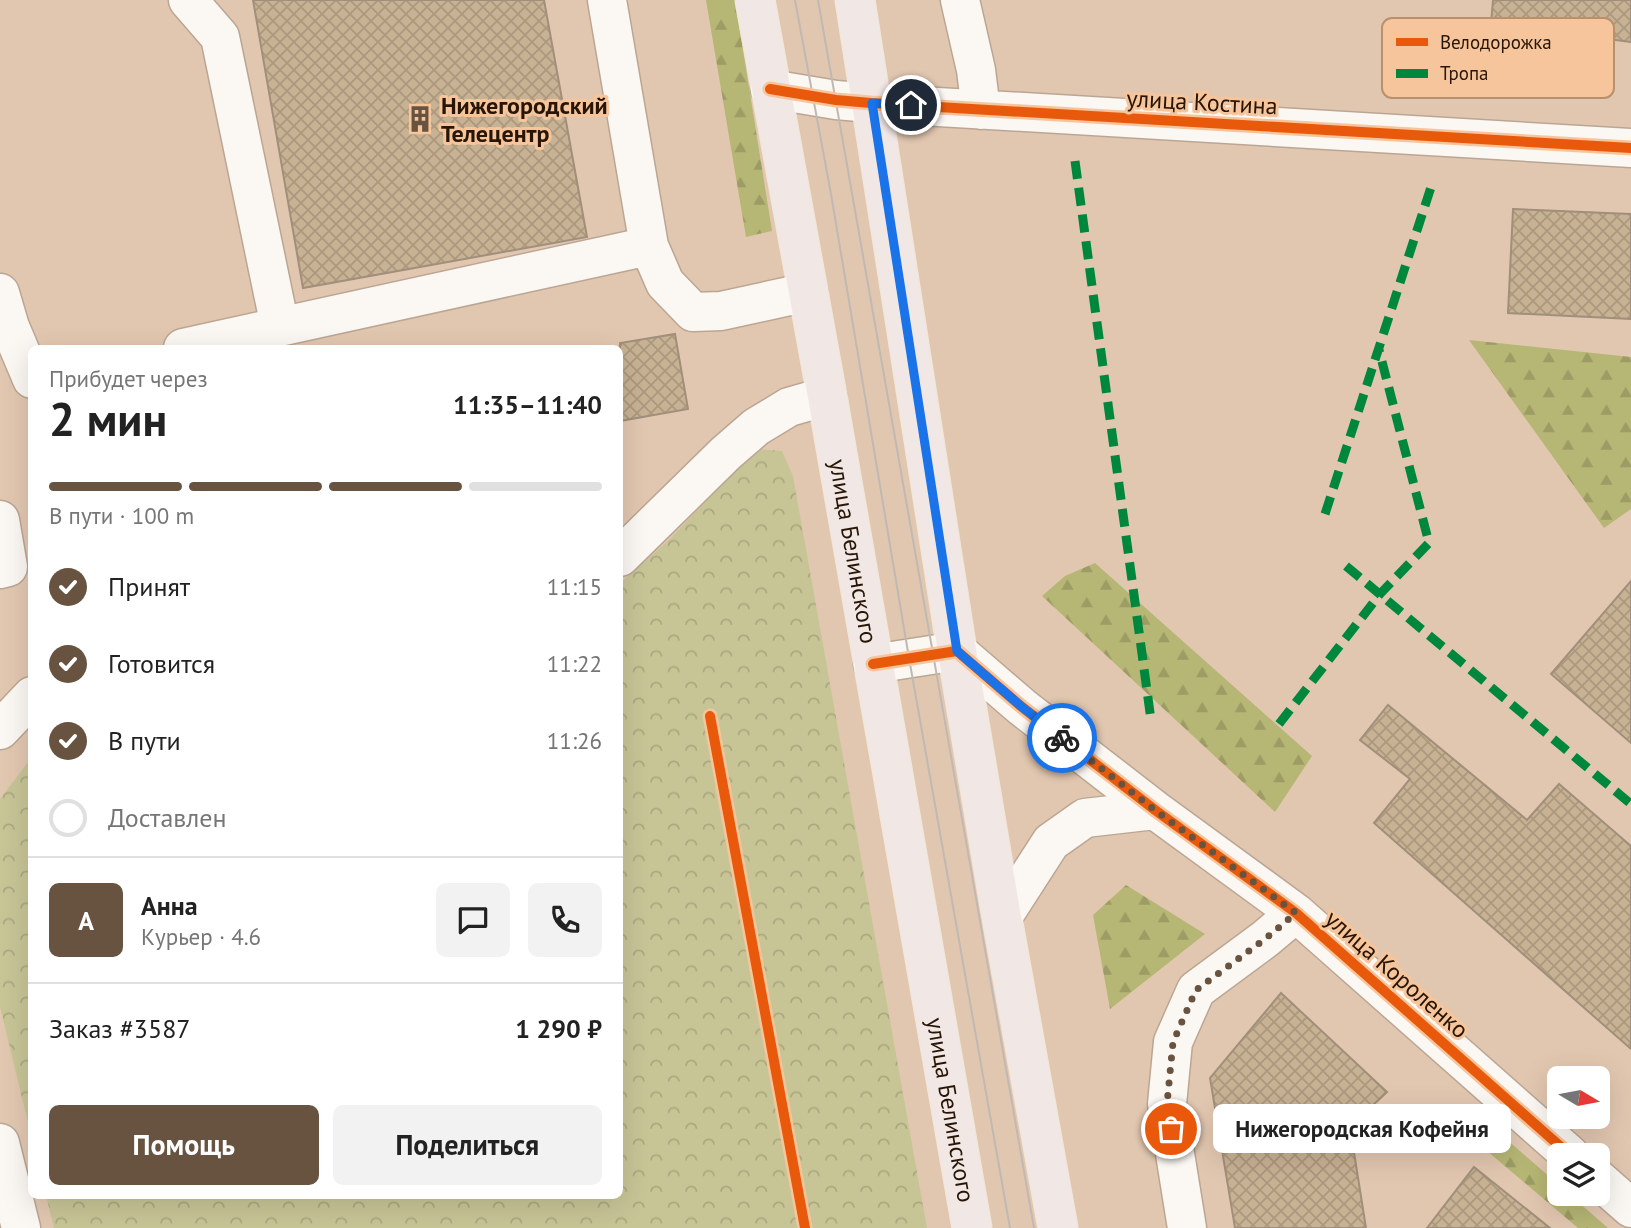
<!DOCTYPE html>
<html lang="ru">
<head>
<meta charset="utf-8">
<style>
	body { margin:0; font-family:"PT Sans",sans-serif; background:#f2f2f2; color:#222; height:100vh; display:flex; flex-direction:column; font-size:26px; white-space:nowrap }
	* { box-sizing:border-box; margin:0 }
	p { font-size:23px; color:#767676 }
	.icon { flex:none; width:38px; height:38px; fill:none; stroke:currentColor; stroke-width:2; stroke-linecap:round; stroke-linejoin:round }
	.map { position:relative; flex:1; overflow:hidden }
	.panel { position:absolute; left:28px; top:345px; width:595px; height:854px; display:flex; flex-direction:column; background:#fff; border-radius:10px; box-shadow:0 7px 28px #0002 }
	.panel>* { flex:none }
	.needle { width:46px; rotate:100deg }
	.fabs { position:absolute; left:1547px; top:1066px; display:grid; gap:14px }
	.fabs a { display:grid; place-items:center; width:63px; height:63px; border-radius:10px; background:#fff; box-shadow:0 7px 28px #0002; font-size:35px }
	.pin { position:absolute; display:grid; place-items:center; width:60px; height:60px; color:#fff; margin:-30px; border:4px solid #fff; border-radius:50%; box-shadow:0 2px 7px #0007 }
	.courier { position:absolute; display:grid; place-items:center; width:70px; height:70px; margin:-35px; border:5px solid #1a73e8; border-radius:50%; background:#fff; color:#222; box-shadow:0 2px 9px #0007 }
	.bubble { position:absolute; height:49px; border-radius:10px; background:#fff; box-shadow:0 7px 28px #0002; font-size:23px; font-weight:700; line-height:49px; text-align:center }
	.overview em { font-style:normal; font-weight:700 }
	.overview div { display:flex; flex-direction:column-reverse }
	.overview { display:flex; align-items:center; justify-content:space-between; height:119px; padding:0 21px }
	h1 { font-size:46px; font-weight:700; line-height:52px }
	.bar { display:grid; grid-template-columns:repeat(4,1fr); gap:10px 7px; align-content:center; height:84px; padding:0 21px }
	.bar i { height:9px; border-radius:5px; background:#e0e0e0 }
	.bar .selected { background:#685341 }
	.bar p { grid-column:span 4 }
	.line { display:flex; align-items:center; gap:18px; padding:0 21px; border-top:2px solid #e0e0e0 }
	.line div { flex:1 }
	.round { display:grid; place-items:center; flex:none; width:74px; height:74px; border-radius:10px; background:#f2f2f2 }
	ol { padding:0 21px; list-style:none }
	li { display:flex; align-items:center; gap:21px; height:77px }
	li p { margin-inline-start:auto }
	li .icon { padding:7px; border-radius:50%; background:#685341; color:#fff; stroke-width:4 }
	li:last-child { color:#767676 }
	li i { width:38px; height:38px; border:4px solid #e0e0e0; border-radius:50% }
	.action { display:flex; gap:14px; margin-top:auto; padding:14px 21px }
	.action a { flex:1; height:80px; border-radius:10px; background:#685341; color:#fff; font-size:28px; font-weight:700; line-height:80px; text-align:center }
	.action a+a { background:#f2f2f2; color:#222 }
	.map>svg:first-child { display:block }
</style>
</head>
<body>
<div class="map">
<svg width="1631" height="1228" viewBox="0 0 1631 1228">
	<defs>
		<pattern id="forest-firs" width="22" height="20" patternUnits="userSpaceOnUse" patternTransform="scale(1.75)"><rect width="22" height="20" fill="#b6b675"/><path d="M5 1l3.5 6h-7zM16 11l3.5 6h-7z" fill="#9c9c64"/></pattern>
		<pattern id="park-crowns" width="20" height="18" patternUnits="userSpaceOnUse" patternTransform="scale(1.75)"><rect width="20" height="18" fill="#c7c596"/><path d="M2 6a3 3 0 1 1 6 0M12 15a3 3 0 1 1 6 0" fill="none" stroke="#aba880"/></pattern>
		<pattern id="building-cross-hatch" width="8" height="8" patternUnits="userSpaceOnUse" patternTransform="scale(1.75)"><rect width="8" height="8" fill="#c8b294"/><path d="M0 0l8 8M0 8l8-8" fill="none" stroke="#ac987e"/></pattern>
	</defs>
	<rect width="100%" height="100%" fill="#e2c7b0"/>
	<!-- forest -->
	<path fill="url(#forest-firs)" d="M706,0H735L772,231L746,237Z
		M1469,340L1631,357V509L1604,528Z
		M1095,563L1312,756L1275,812L1042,596L1065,576Z
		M1126,885L1205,934L1110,1009L1093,915Z
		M1482,1118L1559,1185V1194H1569L1608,1228H1578L1467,1134Z"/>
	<!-- park -->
	<path fill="url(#park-crowns)" d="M755,449L782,451L793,476L927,1228H54L46,1195H620V583L668,541Z
		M31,758V1135L0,1007V799Z"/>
	<!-- building -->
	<path fill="url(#building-cross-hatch)" stroke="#a18f7b" stroke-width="2" d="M253,0H544L587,237L303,288Z
		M1493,0H1631V42L1491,24Z
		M1513,209L1631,214V319L1508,313Z
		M675,334L688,409L620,421V343Z
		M1631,581V743L1551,674Z
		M1388,705L1527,820L1559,784L1631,846V1049L1374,823L1410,779L1360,740Z
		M1281,993L1387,1092L1350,1127L1366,1228H1235L1210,1078Z
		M1474,1167L1550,1228H1427Z"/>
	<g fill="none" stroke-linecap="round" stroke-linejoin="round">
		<defs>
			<path id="minor" d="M188,0L220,37L280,327
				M607,0L649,246
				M960,0L976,70L981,110
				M770,89L836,100L871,103L1631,148
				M0,293L10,327L32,379
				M183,348L649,246L665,283L693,312L721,311L808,292
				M0,520L8,567L0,569
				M620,557L726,453L756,427L789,407L827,396
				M873,664L957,651L1022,707L1155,810L1296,913L1570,1155
				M0,730L32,696
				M1002,918L1051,842L1085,818L1155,810
				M0,1143L21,1228
				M1598,1179L1631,1208
				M1187,1228L1167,1104L1173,1042L1196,990L1265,939L1296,913"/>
			<g id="major">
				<path id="s1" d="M755,0L827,396L972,1228"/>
				<path d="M855,0L957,651L1002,918L1058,1228"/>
			</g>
		</defs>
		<!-- minor casing -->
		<use href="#minor" stroke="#bba694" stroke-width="41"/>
		<!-- major casing -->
		<use href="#major" stroke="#f2e6db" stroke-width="41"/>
		<!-- minor -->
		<use href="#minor" stroke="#fbf7f3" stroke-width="38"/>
		<!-- major -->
		<use href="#major" stroke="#f1e8e6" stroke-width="38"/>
		<!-- tram -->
		<path stroke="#c0b9b3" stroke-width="2" d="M795,0L831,194L909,658L1010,1228
			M818,0L1034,1228"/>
		<!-- quiet -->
		<path stroke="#00873e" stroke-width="9" stroke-dasharray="18 9" stroke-linecap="butt" d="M1075,161L1151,720
			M1325,514L1433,181
			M1346,566L1631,804
			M1279,724L1380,594L1429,543L1379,350"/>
		<defs>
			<path id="cycleway" d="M770,89L836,100L871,103L1631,148
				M873,664L957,651L1022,707L1155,810L1296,913L1570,1155
				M710,716L805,1228"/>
		</defs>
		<!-- cycleway casing -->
		<use href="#cycleway" stroke="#f7c59b" stroke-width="15"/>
		<!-- cycleway -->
		<use href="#cycleway" stroke="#e8590c" stroke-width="10"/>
	</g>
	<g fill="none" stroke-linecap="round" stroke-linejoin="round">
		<!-- done -->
		<path stroke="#685341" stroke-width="7" stroke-dasharray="0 12.6" d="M1062,738L1155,810L1296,913L1265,939L1196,990L1173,1042L1167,1104L1171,1129"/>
		<!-- route -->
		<path stroke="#1a73e8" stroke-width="9" d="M911,105L872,103L957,651L1022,707L1062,738"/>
	</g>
	<!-- icons -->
	<defs>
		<symbol id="building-bare" viewBox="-9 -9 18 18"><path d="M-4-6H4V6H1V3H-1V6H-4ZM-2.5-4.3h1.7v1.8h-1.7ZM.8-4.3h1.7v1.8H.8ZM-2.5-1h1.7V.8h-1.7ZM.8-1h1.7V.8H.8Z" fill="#685341" stroke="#f7c59b" stroke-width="2.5" paint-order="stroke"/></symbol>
	</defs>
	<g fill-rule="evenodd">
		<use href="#building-bare" x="401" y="100" width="38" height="38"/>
	</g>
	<g text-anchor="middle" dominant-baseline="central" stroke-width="6" stroke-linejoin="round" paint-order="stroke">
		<!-- street labels -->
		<g font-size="24" fill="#271505" stroke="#f7c59b">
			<text transform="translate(1202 102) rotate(3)">улица Костина</text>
			<text stroke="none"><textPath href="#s1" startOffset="560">улица Белинского</textPath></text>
			<text transform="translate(1397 974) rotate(41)">улица Короленко</text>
			<text stroke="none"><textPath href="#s1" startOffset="1127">улица Белинского</textPath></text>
		</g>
		<!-- poi labels -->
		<g font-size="24" font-weight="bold" fill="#271505" stroke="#f7c59b" text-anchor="start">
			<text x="441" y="105">Нижегородский<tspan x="441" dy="28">Телецентр</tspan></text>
		</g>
	</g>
	<!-- legend -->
	<rect x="1382" y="18" width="232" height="80" rx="10" fill="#f7c59b" stroke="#b9906e" stroke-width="2"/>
	<rect x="1396" y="38" width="32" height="8" fill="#e8590c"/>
	<rect x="1396" y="69" width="32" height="9" fill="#00873e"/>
	<g font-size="19" fill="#271505">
		<text x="1440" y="49">Велодорожка</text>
		<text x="1440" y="80">Тропа</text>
	</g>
</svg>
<div class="fabs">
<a><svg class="needle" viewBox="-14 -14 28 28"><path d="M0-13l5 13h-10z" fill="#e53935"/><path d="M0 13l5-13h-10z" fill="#767676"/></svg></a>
<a><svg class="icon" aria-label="layers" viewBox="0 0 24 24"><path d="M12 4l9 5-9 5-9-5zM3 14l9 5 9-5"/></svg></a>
</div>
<div class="pin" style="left:1171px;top:1129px;background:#ea580c"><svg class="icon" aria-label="bag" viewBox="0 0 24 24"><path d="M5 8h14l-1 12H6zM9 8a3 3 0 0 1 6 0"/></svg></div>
<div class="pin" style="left:911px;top:105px;background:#1f2937"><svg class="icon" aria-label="home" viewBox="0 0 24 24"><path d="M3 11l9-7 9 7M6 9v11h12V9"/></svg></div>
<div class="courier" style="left:1062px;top:738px"><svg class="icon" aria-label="bike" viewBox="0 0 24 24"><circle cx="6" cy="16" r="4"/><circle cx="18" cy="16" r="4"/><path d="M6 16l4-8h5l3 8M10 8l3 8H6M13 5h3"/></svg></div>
<div class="bubble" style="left:1213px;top:1104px;width:298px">Нижегородская Кофейня</div>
<section class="panel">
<div class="overview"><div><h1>2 мин</h1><p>Прибудет через</p></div><em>11:35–11:40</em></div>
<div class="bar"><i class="selected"></i><i class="selected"></i><i class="selected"></i><i></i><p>В пути · 100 m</p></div>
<ol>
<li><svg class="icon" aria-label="check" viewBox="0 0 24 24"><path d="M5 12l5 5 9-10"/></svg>Принят<p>11:15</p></li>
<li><svg class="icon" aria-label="check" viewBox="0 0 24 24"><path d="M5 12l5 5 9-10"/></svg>Готовится<p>11:22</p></li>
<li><svg class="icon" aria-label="check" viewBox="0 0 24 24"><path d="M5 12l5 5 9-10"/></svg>В пути<p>11:26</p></li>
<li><i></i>Доставлен</li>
</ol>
<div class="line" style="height:126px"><b class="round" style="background:#685341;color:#fff">А</b><div><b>Анна</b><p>Курьер · 4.6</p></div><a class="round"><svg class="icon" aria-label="chat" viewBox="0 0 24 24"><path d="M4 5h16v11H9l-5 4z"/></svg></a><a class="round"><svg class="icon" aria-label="phone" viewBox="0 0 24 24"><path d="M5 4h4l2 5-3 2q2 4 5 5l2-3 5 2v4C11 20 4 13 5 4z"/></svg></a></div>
<div class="line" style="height:91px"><div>Заказ #3587</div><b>1 290 ₽</b></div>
<div class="action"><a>Помощь</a><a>Поделиться</a></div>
</section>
</div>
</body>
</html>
